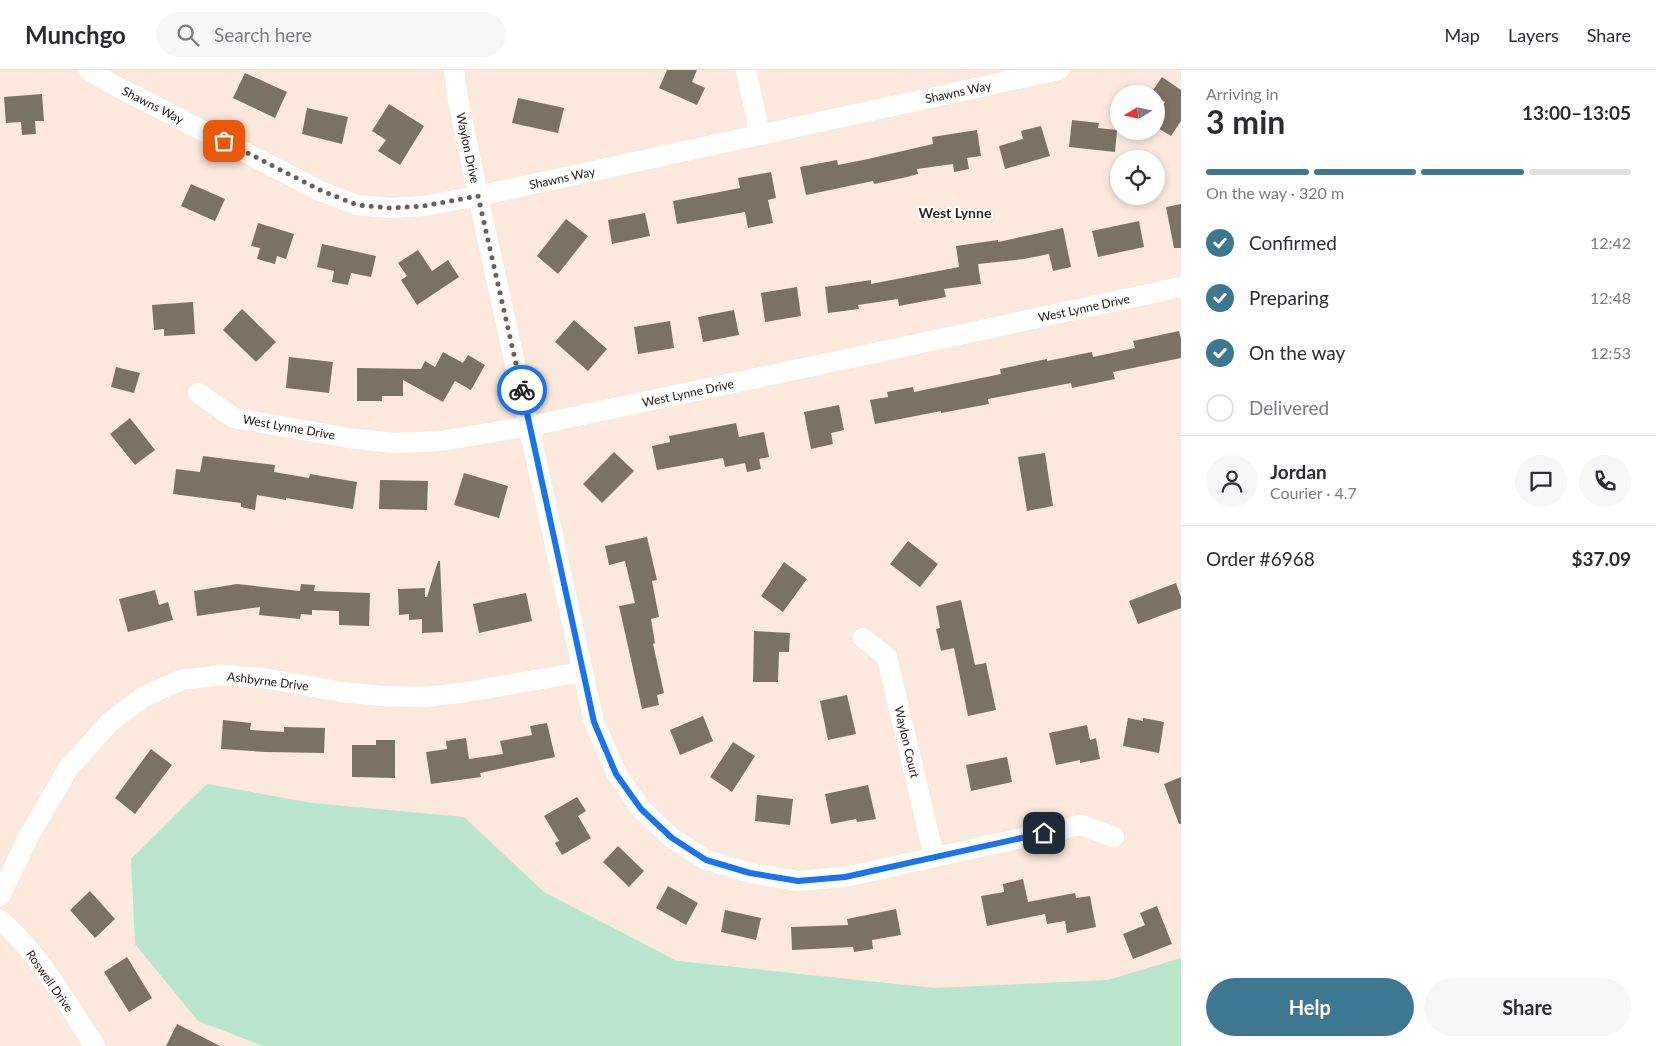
<!DOCTYPE html>
<html lang="en">
<head>
<meta charset="utf-8">
<style>
	body { margin:0; font-family:Lato,sans-serif; background:#f7f7f7; color:#2b2b33; height:100vh; display:flex; flex-direction:column; font-size:19px; white-space:nowrap }
	* { box-sizing:border-box; margin:0 }
	p { font-size:16px; color:#7c7c81 }
	.icon { flex:none; width:28px; height:28px; fill:none; stroke:currentColor; stroke-width:2; stroke-linecap:round; stroke-linejoin:round }
	.map { position:relative; flex:1; overflow:hidden }
	.details { display:flex; flex-direction:column; background:#fff; width:475px }
	.details>* { flex:none }
	.needle { width:32px; rotate:260deg }
	.buttons { position:absolute; left:1110px; top:15px; display:grid; gap:10px }
	.buttons a { display:grid; place-items:center; width:55px; height:55px; border-radius:50%; background:#fff; box-shadow:0 2px 8px #0003; font-size:25px }
	.pin { position:absolute; display:grid; place-items:center; width:42px; height:42px; color:#fff; margin:-21px; border-radius:10px; box-shadow:0 2px 8px #0006 }
	.courier { position:absolute; display:grid; place-items:center; width:50px; height:50px; margin:-25px; border:4px solid #1a73e8; border-radius:50%; background:#fff; color:#222; box-shadow:0 1px 6px #0007 }
	.summary em { font-style:normal; font-weight:700 }
	.summary div { display:flex; flex-direction:column-reverse }
	.summary { display:flex; align-items:center; justify-content:space-between; height:85px; padding:0 25px }
	h1 { font-size:32px; font-weight:700; line-height:38px }
	.bar { display:grid; grid-template-columns:repeat(4,1fr); gap:8px 5px; align-content:center; height:60px; padding:0 25px }
	.bar i { height:6px; border-radius:4px; background:#e1e1e2 }
	.bar .selected { background:#3d7890 }
	.bar p { grid-column:span 4 }
	.line { display:flex; align-items:center; gap:12px; padding:0 25px; border-top:1px solid #e1e1e2 }
	.line div { flex:1 }
	.round { display:grid; place-items:center; flex:none; width:52px; height:52px; border-radius:26px; background:#f7f7f7 }
	ol { padding:0 25px; list-style:none }
	li { display:flex; align-items:center; gap:15px; height:55px }
	li p { margin-inline-start:auto }
	li .icon { padding:5px; border-radius:50%; background:#3d7890; color:#fff; stroke-width:4 }
	li:last-child { color:#7c7c81 }
	li i { width:28px; height:28px; border:2px solid #e1e1e2; border-radius:50% }
	.action { display:flex; gap:10px; margin-top:auto; padding:10px 25px }
	.action a { flex:1; height:58px; border-radius:30px; background:#3d7890; color:#fff; font-size:20px; font-weight:700; line-height:58px; text-align:center }
	.action a+a { background:#f7f7f7; color:#2b2b33 }
	header { display:flex; align-items:center; gap:30px; box-sizing:border-box; height:70px; padding:0 25px; background:#fff; border-bottom:1px solid #e1e1e2 }
	header strong { font-size:24px }
	nav { display:flex; gap:28px; margin-inline-start:auto; font-size:18px }
	.search { width:350px; height:45px; background:#f7f7f7; display:flex; align-items:center; gap:12px; box-sizing:border-box; padding:0 18px; border-radius:28px; color:#7c7c81; font-size:19px }
	main { display:flex; flex:1; min-height:0 }
	.map>svg:first-child { display:block }
</style>
</head>
<body>
<header>
<strong>Munchgo</strong>
<div class="search"><svg class="icon" aria-label="search" viewBox="0 0 24 24"><circle cx="10" cy="10" r="6"/><path d="M15 15l6 6"/></svg>Search here</div>
<nav><a>Map</a><a>Layers</a><a>Share</a></nav>
</header>
<main>
<div class="map">
<svg width="1181" height="976" viewBox="0 0 1181 976">
	<rect width="100%" height="100%" fill="#fae9dc"/>
	<!-- green -->
	<path fill="#b8e5cb" d="M207,714L312,733L464,747L544,822L677,891L935,918L1108,910L1181,888V976H263L198,951L135,874L131,789Z"/>
	<!-- building -->
	<path fill="#7c7264" d="M667,0H697L692,12L705,18L697,35L659,18Z
		M245,3L287,22L275,48L233,28Z
		M1162,7L1181,20V51L1171,66L1156,57V45L1165,32L1156,26V24L1151,23Z
		M42,24L44,51H35L36,64L22,65L21,52L6,53L4,27Z
		M518,28L564,38L558,63L512,53Z
		M389,34L424,56L400,95L378,81L386,70L372,61Z
		M307,38L348,47L342,74L302,64Z
		M1072,50L1099,53L1098,58L1117,60L1115,82L1069,77Z
		M1041,56L1050,86L1005,99L999,76L1023,69L1021,61Z
		M977,60L981,86L967,88L969,99L954,102L953,94L917,99L918,104L907,107L874,114L873,111L806,125L800,97L837,90L838,95L868,89L933,74L932,67Z
		M771,102L776,128L768,130L773,153L748,158L745,142L677,154L673,131L740,118L738,108Z
		M191,114L225,129L215,151L181,136Z
		M1181,134V178H1174L1166,137Z
		M645,143L650,166L612,174L608,150Z
		M566,149L588,166L558,204L537,186Z
		M1139,151L1144,177L1098,187L1092,161Z
		M258,153L294,164L286,189L277,186L275,194L257,189L260,178L251,176Z
		M1063,158L1071,197L1053,201L1049,184L1024,189L978,194L981,214L944,219L946,227L899,236L898,229L858,235L859,239L828,243L825,217L871,210V214L959,197L956,176L998,170V172Z
		M322,174L376,186L371,207L351,203L348,215L332,212L334,201L317,197Z
		M418,180L432,201L448,190L459,207L417,235L401,210L407,206L398,193Z
		M797,217L801,246L765,252L761,223Z
		M193,232L195,264L164,266V259L154,260L152,235Z
		M242,239L276,272L256,292L223,260Z
		M734,240L739,265L703,272L698,247Z
		M574,250L607,279L588,301L555,272Z
		M670,251L674,278L638,284L634,257Z
		M1179,261L1181,269V288L1113,302L1115,309L1072,318L1071,313L988,329L989,334L941,343V341L875,354L870,330L888,327L887,322L913,317L914,322L1001,304L1000,299L1047,289V291L1092,282L1093,287L1135,278L1133,271Z
		M443,282L463,293L468,285L485,295L471,320L455,311L443,332L403,310V326H382V331H357V298L421,299L425,291L435,297Z
		M289,287L333,292L329,323L286,318Z
		M116,297L140,303L134,323L111,317Z
		M839,335L844,360L831,363L833,374L811,379L804,342Z
		M130,348L155,380L135,395L110,364Z
		M736,353L739,367L764,362L769,387L759,389L761,399L747,402L745,393L725,397L723,388L657,400L652,376L670,372L669,366Z
		M614,382L634,401L602,433L583,414Z
		M1045,383L1053,436L1027,441L1018,387Z
		M203,386L275,395L274,402L309,408L310,404L357,412L353,439L286,428V430L257,425L255,440L241,437V433L173,424L176,399L200,402Z
		M464,403L508,416L499,448L454,435Z
		M380,410L428,411L427,440L379,439Z
		M647,467L657,510L652,511L659,547L651,549L655,573L653,574L664,623L657,625L659,635L642,639L619,536L635,533L625,491L609,495L605,476Z
		M908,471L938,494L920,517L890,494Z
		M438,491H440L443,562L422,563V549L409,550V544L399,545L398,519L425,518V527H427Z
		M784,492L807,509L783,542L761,526Z
		M1176,513L1181,527V538L1138,554L1129,531Z
		M237,514L300,521L301,514L315,515L314,521L370,523L369,556L339,555V541L312,540V545L301,544L300,549L259,545L260,537L197,546L194,521Z
		M155,520L159,535L168,532L173,550L128,562L119,529Z
		M526,523L532,551L479,563L473,534Z
		M961,530L975,595L986,593L996,640L968,646L954,578L941,581L936,559L940,558L936,536Z
		M754,561L790,563L789,582H779L778,612H753Z
		M847,625L856,664L828,670L820,631Z
		M703,646L713,671L680,685L670,660Z
		M1128,648L1143,651V648L1164,652L1159,683L1123,676Z
		M223,650L251,653L250,660L284,662V657L325,658L324,683L266,682L221,679Z
		M547,653L555,687L480,703L481,707L431,714L426,682L447,679L446,671L466,668L469,689L503,684L500,671L532,665L530,656Z
		M1087,655L1090,670L1096,668L1100,689L1080,693V690L1056,695L1049,663Z
		M376,670H395V708L352,707V675H376Z
		M733,672L755,686L732,722L710,707Z
		M151,679L172,695L135,744L115,728Z
		M1007,687L1012,712L971,721L966,695Z
		M1181,707V754H1179L1164,714Z
		M868,715L876,749L857,752L856,749L831,754L825,724Z
		M757,725L793,729L790,755L755,751Z
		M577,727L586,741L578,746L591,768L562,785L555,773L559,771L544,746Z
		M618,776L644,801L629,817L603,792Z
		M1023,809L1028,832L1075,823L1076,828L1090,826L1096,857L1067,863L1065,851L1047,854L1045,844L987,856L981,826L1004,822L1003,814Z
		M668,816L698,833L686,855L656,838Z
		M90,821L115,849L95,868L70,840Z
		M1157,836L1172,874L1133,889L1123,864L1145,855L1140,843Z
		M896,839L901,865L872,870L873,879L854,882L853,877L792,880L791,857L848,855L847,849Z
		M725,840L761,848L756,870L721,862Z
		M127,887L152,928L129,942L104,902Z
		M177,954L220,976H166Z"/>
	<g fill="none" stroke-linecap="round" stroke-linejoin="round">
		<!-- minor -->
		<path stroke="#fff" stroke-width="20" d="M89,0L110,13L320,121L357,135L390,138L423,136L478,126L1059,0
			M454,0L458,29L478,126L594,652L617,704L641,739L672,768L706,790L750,803L798,811L845,807L1081,755L1114,767
			M746,0L760,65
			M198,323L234,348L349,368L394,373L441,371L530,356L889,280L1181,217
			M863,568L887,587L934,787
			M0,826L30,764L68,699L109,653L143,627L181,610L222,605L263,608L342,622L382,626L425,627L467,622L582,602
			M0,850C40,884 66,933 95,976"/>
	</g>
	<g fill="none" stroke-linecap="round" stroke-linejoin="round">
		<!-- done -->
		<path stroke="#6a6059" stroke-width="5" stroke-dasharray="0 9" d="M224,71L320,120L357,135L390,138L423,136L478,126L522,320"/>
		<!-- route -->
		<path stroke="#1a73e8" stroke-width="6" d="M522,320L594,652L616,704L641,739L672,768L706,790L750,803L798,811L845,807L1044,763"/>
	</g>
	<g text-anchor="middle" dominant-baseline="central" stroke-width="4" stroke-linejoin="round" paint-order="stroke">
		<!-- street labels -->
		<g font-size="12" fill="#1c1612" stroke="#fff">
			<text transform="translate(958 22) rotate(-12)">Shawns Way</text>
			<text transform="translate(153 35) rotate(27)">Shawns Way</text>
			<text transform="translate(468 78) rotate(78)">Waylon Drive</text>
			<text transform="translate(562 108) rotate(-12)">Shawns Way</text>
			<text transform="translate(1084 238) rotate(-12)">West Lynne Drive</text>
			<text transform="translate(688 323) rotate(-12)">West Lynne Drive</text>
			<text transform="translate(289 357) rotate(10)">West Lynne Drive</text>
			<text transform="translate(268 611) rotate(7)">Ashbyrne Drive</text>
			<text transform="translate(907 672) rotate(77)">Waylon Court</text>
			<text transform="translate(50 911) rotate(55)">Roswell Drive</text>
		</g>
		<!-- neighbourhood labels -->
		<g font-size="14" font-weight="bold" fill="#35281f" stroke="#fff">
			<text x="955" y="142">West Lynne</text>
		</g>
	</g>
</svg>
<div class="buttons">
<a><svg class="needle" viewBox="-14 -14 28 28"><path d="M0-13l5 13h-10z" fill="#e53935"/><path d="M0 13l5-13h-10z" fill="#7c7c81"/></svg></a>
<a><svg class="icon" aria-label="locate" viewBox="0 0 24 24"><circle cx="12" cy="12" r="6"/><path d="M12 2v4M12 18v4M2 12h4M18 12h4"/></svg></a>
</div>
<div class="pin" style="left:224px;top:71px;background:#ea580c"><svg class="icon" aria-label="bag" viewBox="0 0 24 24"><path d="M5 8h14l-1 12H6zM9 8a3 3 0 0 1 6 0"/></svg></div>
<div class="pin" style="left:1044px;top:763px;background:#1f2937"><svg class="icon" aria-label="home" viewBox="0 0 24 24"><path d="M3 11l9-7 9 7M6 9v11h12V9"/></svg></div>
<div class="courier" style="left:522px;top:320px"><svg class="icon" aria-label="bike" viewBox="0 0 24 24"><circle cx="6" cy="16" r="4"/><circle cx="18" cy="16" r="4"/><path d="M6 16l4-8h5l3 8M10 8l3 8H6M13 5h3"/></svg></div>
</div>
<section class="details">
<div class="summary"><div><h1>3 min</h1><p>Arriving in</p></div><em>13:00–13:05</em></div>
<div class="bar"><i class="selected"></i><i class="selected"></i><i class="selected"></i><i></i><p>On the way · 320 m</p></div>
<ol>
<li><svg class="icon" aria-label="check" viewBox="0 0 24 24"><path d="M5 12l5 5 9-10"/></svg>Confirmed<p>12:42</p></li>
<li><svg class="icon" aria-label="check" viewBox="0 0 24 24"><path d="M5 12l5 5 9-10"/></svg>Preparing<p>12:48</p></li>
<li><svg class="icon" aria-label="check" viewBox="0 0 24 24"><path d="M5 12l5 5 9-10"/></svg>On the way<p>12:53</p></li>
<li><i></i>Delivered</li>
</ol>
<div class="line" style="height:90px"><a class="round"><svg class="icon" aria-label="person" viewBox="0 0 24 24"><circle cx="12" cy="8" r="4"/><path d="M4 21q1-7 8-7t8 7"/></svg></a><div><b>Jordan</b><p>Courier · 4.7</p></div><a class="round"><svg class="icon" aria-label="chat" viewBox="0 0 24 24"><path d="M4 5h16v11H9l-5 4z"/></svg></a><a class="round"><svg class="icon" aria-label="phone" viewBox="0 0 24 24"><path d="M5 4h4l2 5-3 2q2 4 5 5l2-3 5 2v4C11 20 4 13 5 4z"/></svg></a></div>
<div class="line" style="height:65px"><div>Order #6968</div><b>$37.09</b></div>
<div class="action"><a>Help</a><a>Share</a></div>
</section>
</main>
</body>
</html>
